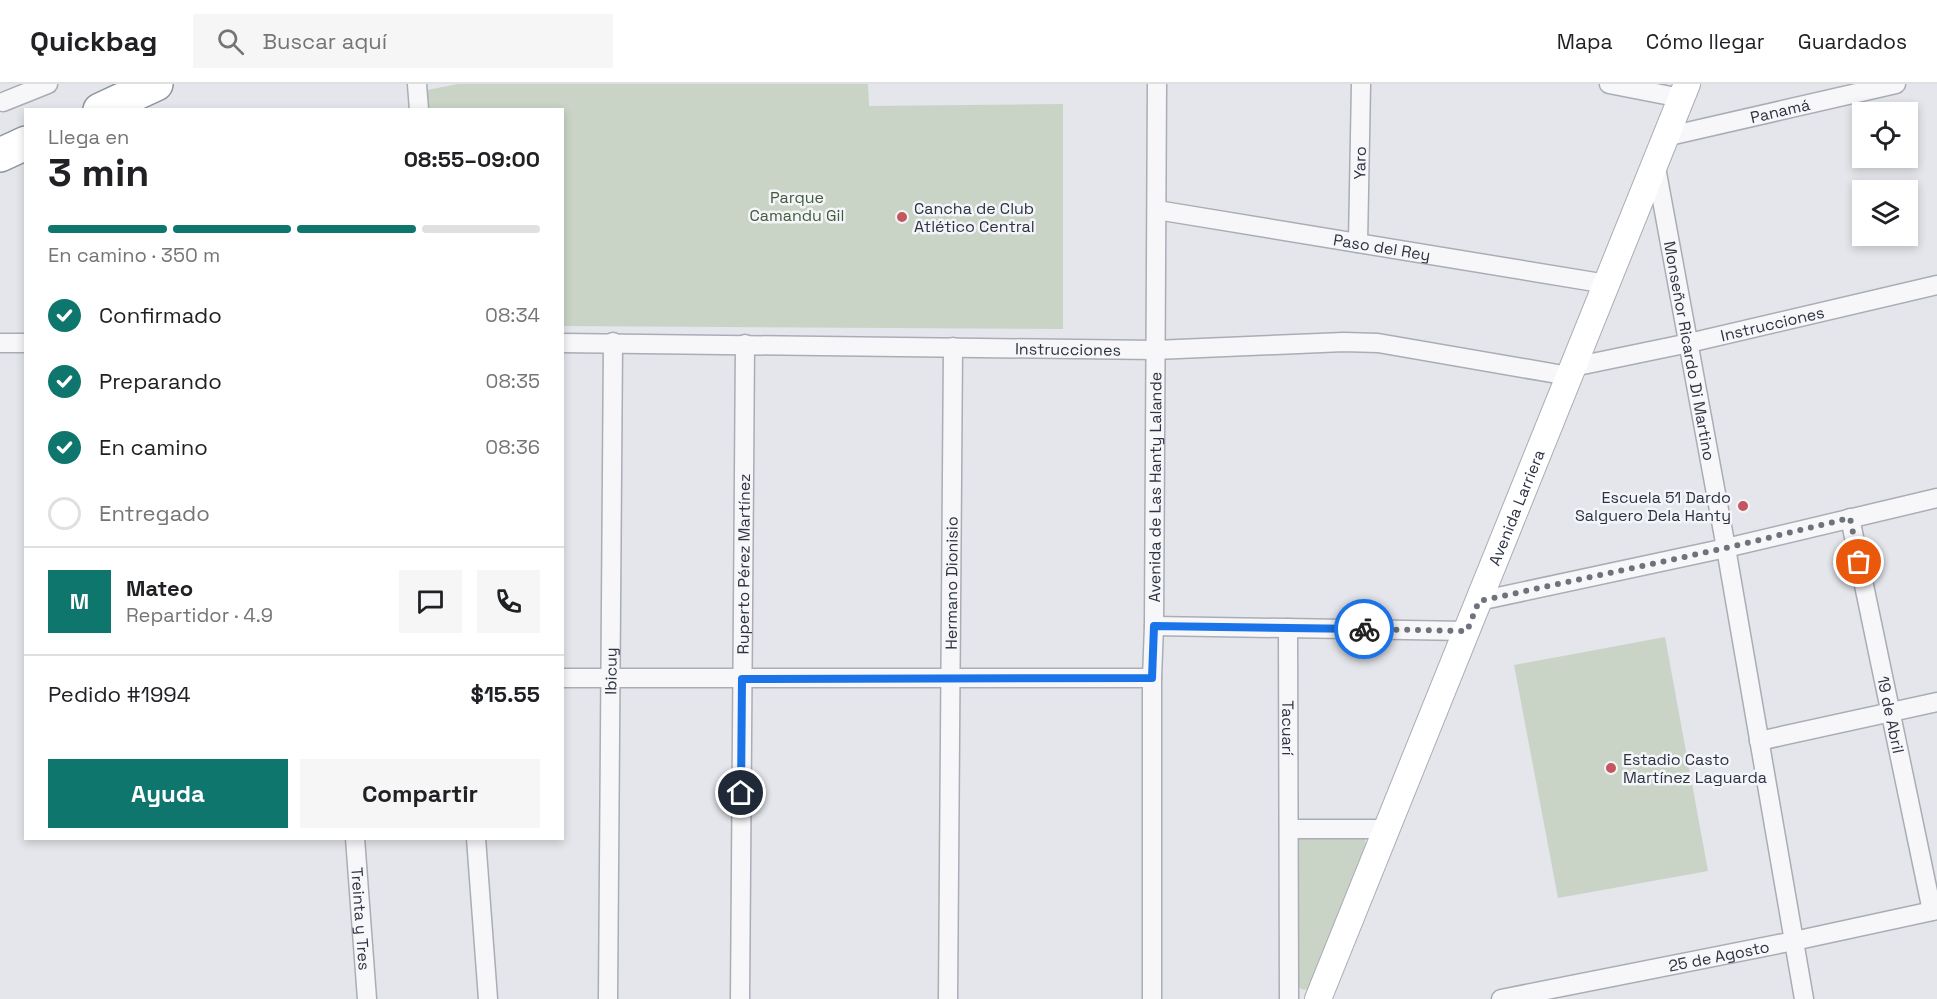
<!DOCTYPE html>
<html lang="es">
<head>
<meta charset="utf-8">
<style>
	body { margin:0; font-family:"Space Grotesk",sans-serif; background:#f6f6f6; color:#202124; height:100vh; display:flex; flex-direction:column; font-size:22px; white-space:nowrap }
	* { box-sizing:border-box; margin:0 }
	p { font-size:20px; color:#757577 }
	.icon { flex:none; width:33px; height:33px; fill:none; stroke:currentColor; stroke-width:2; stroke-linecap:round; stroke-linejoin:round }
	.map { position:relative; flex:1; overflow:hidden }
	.sheet { position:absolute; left:24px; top:24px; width:540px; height:732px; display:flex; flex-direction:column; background:#fff; border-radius:0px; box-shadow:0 3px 9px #0003 }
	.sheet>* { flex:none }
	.buttons { position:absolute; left:1852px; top:18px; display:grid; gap:12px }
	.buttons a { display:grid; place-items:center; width:66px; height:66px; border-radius:0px; background:#fff; box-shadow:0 3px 9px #0003; font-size:30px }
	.pin { position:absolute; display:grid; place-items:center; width:51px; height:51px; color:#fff; margin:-26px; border:3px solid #fff; border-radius:50%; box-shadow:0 2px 6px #0007 }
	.courier { position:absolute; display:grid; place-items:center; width:60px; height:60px; margin:-30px; border:4px solid #1a73e8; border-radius:50%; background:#fff; color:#222; box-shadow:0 2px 8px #0007 }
	.head em { font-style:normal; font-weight:700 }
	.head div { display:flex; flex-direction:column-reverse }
	.head { display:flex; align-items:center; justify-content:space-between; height:102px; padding:0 24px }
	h1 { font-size:39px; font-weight:700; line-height:45px }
	.bar { display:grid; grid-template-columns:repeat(4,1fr); gap:9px 6px; align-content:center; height:72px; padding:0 24px }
	.bar i { height:8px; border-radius:4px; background:#e0e0e0 }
	.bar .on { background:#0f766e }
	.bar p { grid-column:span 4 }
	.line { display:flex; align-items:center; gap:15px; padding:0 24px; border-top:2px solid #e0e0e0 }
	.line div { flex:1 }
	.round { display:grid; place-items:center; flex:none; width:63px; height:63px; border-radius:0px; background:#f6f6f6 }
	ol { padding:0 24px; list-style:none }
	li { display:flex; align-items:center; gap:18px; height:66px }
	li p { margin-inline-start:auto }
	li .icon { padding:6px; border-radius:50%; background:#0f766e; color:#fff; stroke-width:4 }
	li:last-child { color:#757577 }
	li i { width:33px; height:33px; border:3px solid #e0e0e0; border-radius:50% }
	.primary-button { display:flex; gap:12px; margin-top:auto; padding:12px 24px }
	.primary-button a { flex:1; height:69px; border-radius:0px; background:#0f766e; color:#fff; font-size:24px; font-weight:700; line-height:69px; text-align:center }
	.primary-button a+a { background:#f6f6f6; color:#202124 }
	header { display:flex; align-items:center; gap:36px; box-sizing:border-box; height:84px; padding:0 30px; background:#fff; border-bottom:2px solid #e0e0e0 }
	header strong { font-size:28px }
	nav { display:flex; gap:33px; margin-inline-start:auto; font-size:21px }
	.search { width:420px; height:54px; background:#f6f6f6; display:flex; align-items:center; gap:15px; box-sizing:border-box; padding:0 21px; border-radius:0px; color:#757577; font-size:22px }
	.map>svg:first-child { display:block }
</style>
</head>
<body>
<header>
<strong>Quickbag</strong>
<div class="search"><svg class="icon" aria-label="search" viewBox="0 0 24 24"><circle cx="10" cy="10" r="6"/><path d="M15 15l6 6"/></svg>Buscar aquí</div>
<nav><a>Mapa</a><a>Cómo llegar</a><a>Guardados</a></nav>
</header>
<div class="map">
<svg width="1937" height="915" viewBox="0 0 1937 915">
	<rect width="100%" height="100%" fill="#e4e6eb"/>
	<!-- green -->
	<path fill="#c9d4c6" d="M458,0H868L869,22L1063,20V245L563,242L562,26L429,25L427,6Z
		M1665,553L1708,787L1558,814L1514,581Z
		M1304,752H1361L1365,755L1366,762L1309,904L1304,906L1297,903V755Z"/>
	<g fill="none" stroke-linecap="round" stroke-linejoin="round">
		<defs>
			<g id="street">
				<path d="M417,0L419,26"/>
				<path d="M1609,0L1681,14"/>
				<path d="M3,18L48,0"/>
				<path id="s1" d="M1665,53L1896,0"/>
				<path id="s2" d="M1655,78L1726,464L1804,915"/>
				<path id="s3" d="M1157,126L1607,200"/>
				<path id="s4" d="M1358,159L1361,0"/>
				<path d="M0,259H26"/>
				<path id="s5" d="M562,259L1155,266L1344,258L1378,259L1569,292"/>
				<path id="s6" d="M1573,283L1689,259L1937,201"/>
				<path id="s7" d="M1850,434L1932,827"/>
				<path d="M1479,517L1726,464L1937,414"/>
				<path d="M1154,542L1467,547"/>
				<path id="s8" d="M1288,544L1289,915"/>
				<path d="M562,594H1152"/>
				<path d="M1759,657L1937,618"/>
				<path d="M1289,745H1387"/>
				<path id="s9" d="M355,754L367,915"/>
				<path d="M476,754L488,915"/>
				<path id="s10" d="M608,915L613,258"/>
				<path id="s11" d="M740,915L745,260"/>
				<path id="s12" d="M948,915L953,263"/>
				<path id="s13" d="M1152,915V594L1154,542L1157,0"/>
				<path id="s14" d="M1501,915L1794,857L1937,826"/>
			</g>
			<g id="secondary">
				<path id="s15" d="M1318,915L1687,0"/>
			</g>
			<path id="highway" d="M100,26L156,0
				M0,71L26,59"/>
		</defs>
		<!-- street casing -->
		<use href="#street" stroke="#a9adb5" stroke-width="21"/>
		<!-- secondary casing -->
		<use href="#secondary" stroke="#a9adb5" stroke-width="28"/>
		<!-- highway casing -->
		<use href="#highway" stroke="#8d93a0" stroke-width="36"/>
		<!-- street -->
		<use href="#street" stroke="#f7f7f9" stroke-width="18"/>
		<!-- secondary -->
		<use href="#secondary" stroke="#fff" stroke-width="26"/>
		<!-- highway -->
		<use href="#highway" stroke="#fff" stroke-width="33"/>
	</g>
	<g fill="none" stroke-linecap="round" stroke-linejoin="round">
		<!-- done -->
		<path stroke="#6d727d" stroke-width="6" stroke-dasharray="0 10.8" d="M1364,545L1467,547L1479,517L1726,464L1850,434L1859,478"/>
		<!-- route -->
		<path stroke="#1a73e8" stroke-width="8" d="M741,709L742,595L1152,594L1154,542L1364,545"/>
	</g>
	<!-- markers -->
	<g fill="#c3565f" stroke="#f4f5f8" stroke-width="2">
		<circle cx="902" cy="133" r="6"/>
		<circle cx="1743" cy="422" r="6"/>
		<circle cx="1611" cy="684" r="6"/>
	</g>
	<g text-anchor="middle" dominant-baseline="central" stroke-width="5" stroke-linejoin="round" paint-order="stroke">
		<!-- street labels -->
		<g font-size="16" fill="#2d3342" stroke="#f4f5f8">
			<text stroke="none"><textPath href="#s1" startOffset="118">Panamá</textPath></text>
			<text stroke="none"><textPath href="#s4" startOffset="80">Yaro</textPath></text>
			<text stroke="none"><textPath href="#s3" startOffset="228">Paso del Rey</textPath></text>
			<text stroke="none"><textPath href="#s6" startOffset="204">Instrucciones</textPath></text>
			<text stroke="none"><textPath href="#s5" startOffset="506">Instrucciones</textPath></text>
			<text stroke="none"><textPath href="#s2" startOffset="192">Monseñor Ricardo Di Martino</textPath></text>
			<text stroke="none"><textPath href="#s13" startOffset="512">Avenida de Las Hanty Lalande</textPath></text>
			<text stroke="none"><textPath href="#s15" startOffset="530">Avenida Larriera</textPath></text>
			<text stroke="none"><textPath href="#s11" startOffset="435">Ruperto Pérez Martínez</textPath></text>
			<text stroke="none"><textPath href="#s12" startOffset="416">Hermano Dionisio</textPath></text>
			<text stroke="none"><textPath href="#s10" startOffset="328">Ibicuy</textPath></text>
			<text stroke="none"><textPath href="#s7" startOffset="201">19 de Abril</textPath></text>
			<text stroke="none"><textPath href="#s8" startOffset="100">Tacuarí</textPath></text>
			<text stroke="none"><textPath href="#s9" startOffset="81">Treinta y Tres</textPath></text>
			<text stroke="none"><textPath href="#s14" startOffset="222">25 de Agosto</textPath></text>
		</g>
		<!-- park labels -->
		<g font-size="16" fill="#405c3c" stroke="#f4f5f8">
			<text x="797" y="113">Parque<tspan x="797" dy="18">Camandu Gil</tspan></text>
		</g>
		<!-- poi labels -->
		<g font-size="16" fill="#2d3342" stroke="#f4f5f8" text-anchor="start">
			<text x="914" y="124">Cancha de Club<tspan x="914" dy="18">Atlético Central</tspan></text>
			<text x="1731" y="413" text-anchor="end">Escuela 51 Dardo<tspan x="1731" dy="18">Salguero Dela Hanty</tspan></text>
			<text x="1623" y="675">Estadio Casto<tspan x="1623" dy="18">Martínez Laguarda</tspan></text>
		</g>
	</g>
</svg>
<div class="buttons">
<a><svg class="icon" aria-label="locate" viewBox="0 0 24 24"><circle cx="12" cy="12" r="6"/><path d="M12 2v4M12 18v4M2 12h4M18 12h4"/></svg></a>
<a><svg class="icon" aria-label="layers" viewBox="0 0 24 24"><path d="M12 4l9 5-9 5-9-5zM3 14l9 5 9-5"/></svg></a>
</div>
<div class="pin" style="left:1859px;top:478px;background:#ea580c"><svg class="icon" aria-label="bag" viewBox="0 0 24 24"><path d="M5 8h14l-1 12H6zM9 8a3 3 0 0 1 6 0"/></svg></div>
<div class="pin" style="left:741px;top:709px;background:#1f2937"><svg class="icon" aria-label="home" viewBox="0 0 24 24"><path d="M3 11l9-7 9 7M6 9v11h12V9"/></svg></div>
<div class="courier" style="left:1364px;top:545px"><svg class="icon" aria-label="bike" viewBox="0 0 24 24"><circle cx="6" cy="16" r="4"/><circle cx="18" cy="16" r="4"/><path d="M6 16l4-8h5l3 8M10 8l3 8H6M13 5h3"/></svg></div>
<section class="sheet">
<div class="head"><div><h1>3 min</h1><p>Llega en</p></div><em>08:55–09:00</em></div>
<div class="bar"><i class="on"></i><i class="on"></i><i class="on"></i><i></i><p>En camino · 350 m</p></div>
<ol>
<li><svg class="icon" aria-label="check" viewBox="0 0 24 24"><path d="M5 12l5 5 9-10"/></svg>Confirmado<p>08:34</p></li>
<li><svg class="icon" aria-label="check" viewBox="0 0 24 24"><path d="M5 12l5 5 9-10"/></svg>Preparando<p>08:35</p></li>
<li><svg class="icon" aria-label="check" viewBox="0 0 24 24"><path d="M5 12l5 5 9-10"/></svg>En camino<p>08:36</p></li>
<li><i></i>Entregado</li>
</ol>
<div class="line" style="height:108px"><b class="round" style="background:#0f766e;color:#fff">M</b><div><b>Mateo</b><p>Repartidor · 4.9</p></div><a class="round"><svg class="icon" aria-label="chat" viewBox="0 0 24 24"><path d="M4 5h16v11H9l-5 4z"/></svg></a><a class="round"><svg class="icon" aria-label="phone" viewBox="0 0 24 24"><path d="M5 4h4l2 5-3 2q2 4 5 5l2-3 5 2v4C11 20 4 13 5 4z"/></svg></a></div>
<div class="line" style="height:78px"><div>Pedido #1994</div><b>$15.55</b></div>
<div class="primary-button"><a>Ayuda</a><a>Compartir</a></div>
</section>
</div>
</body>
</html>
